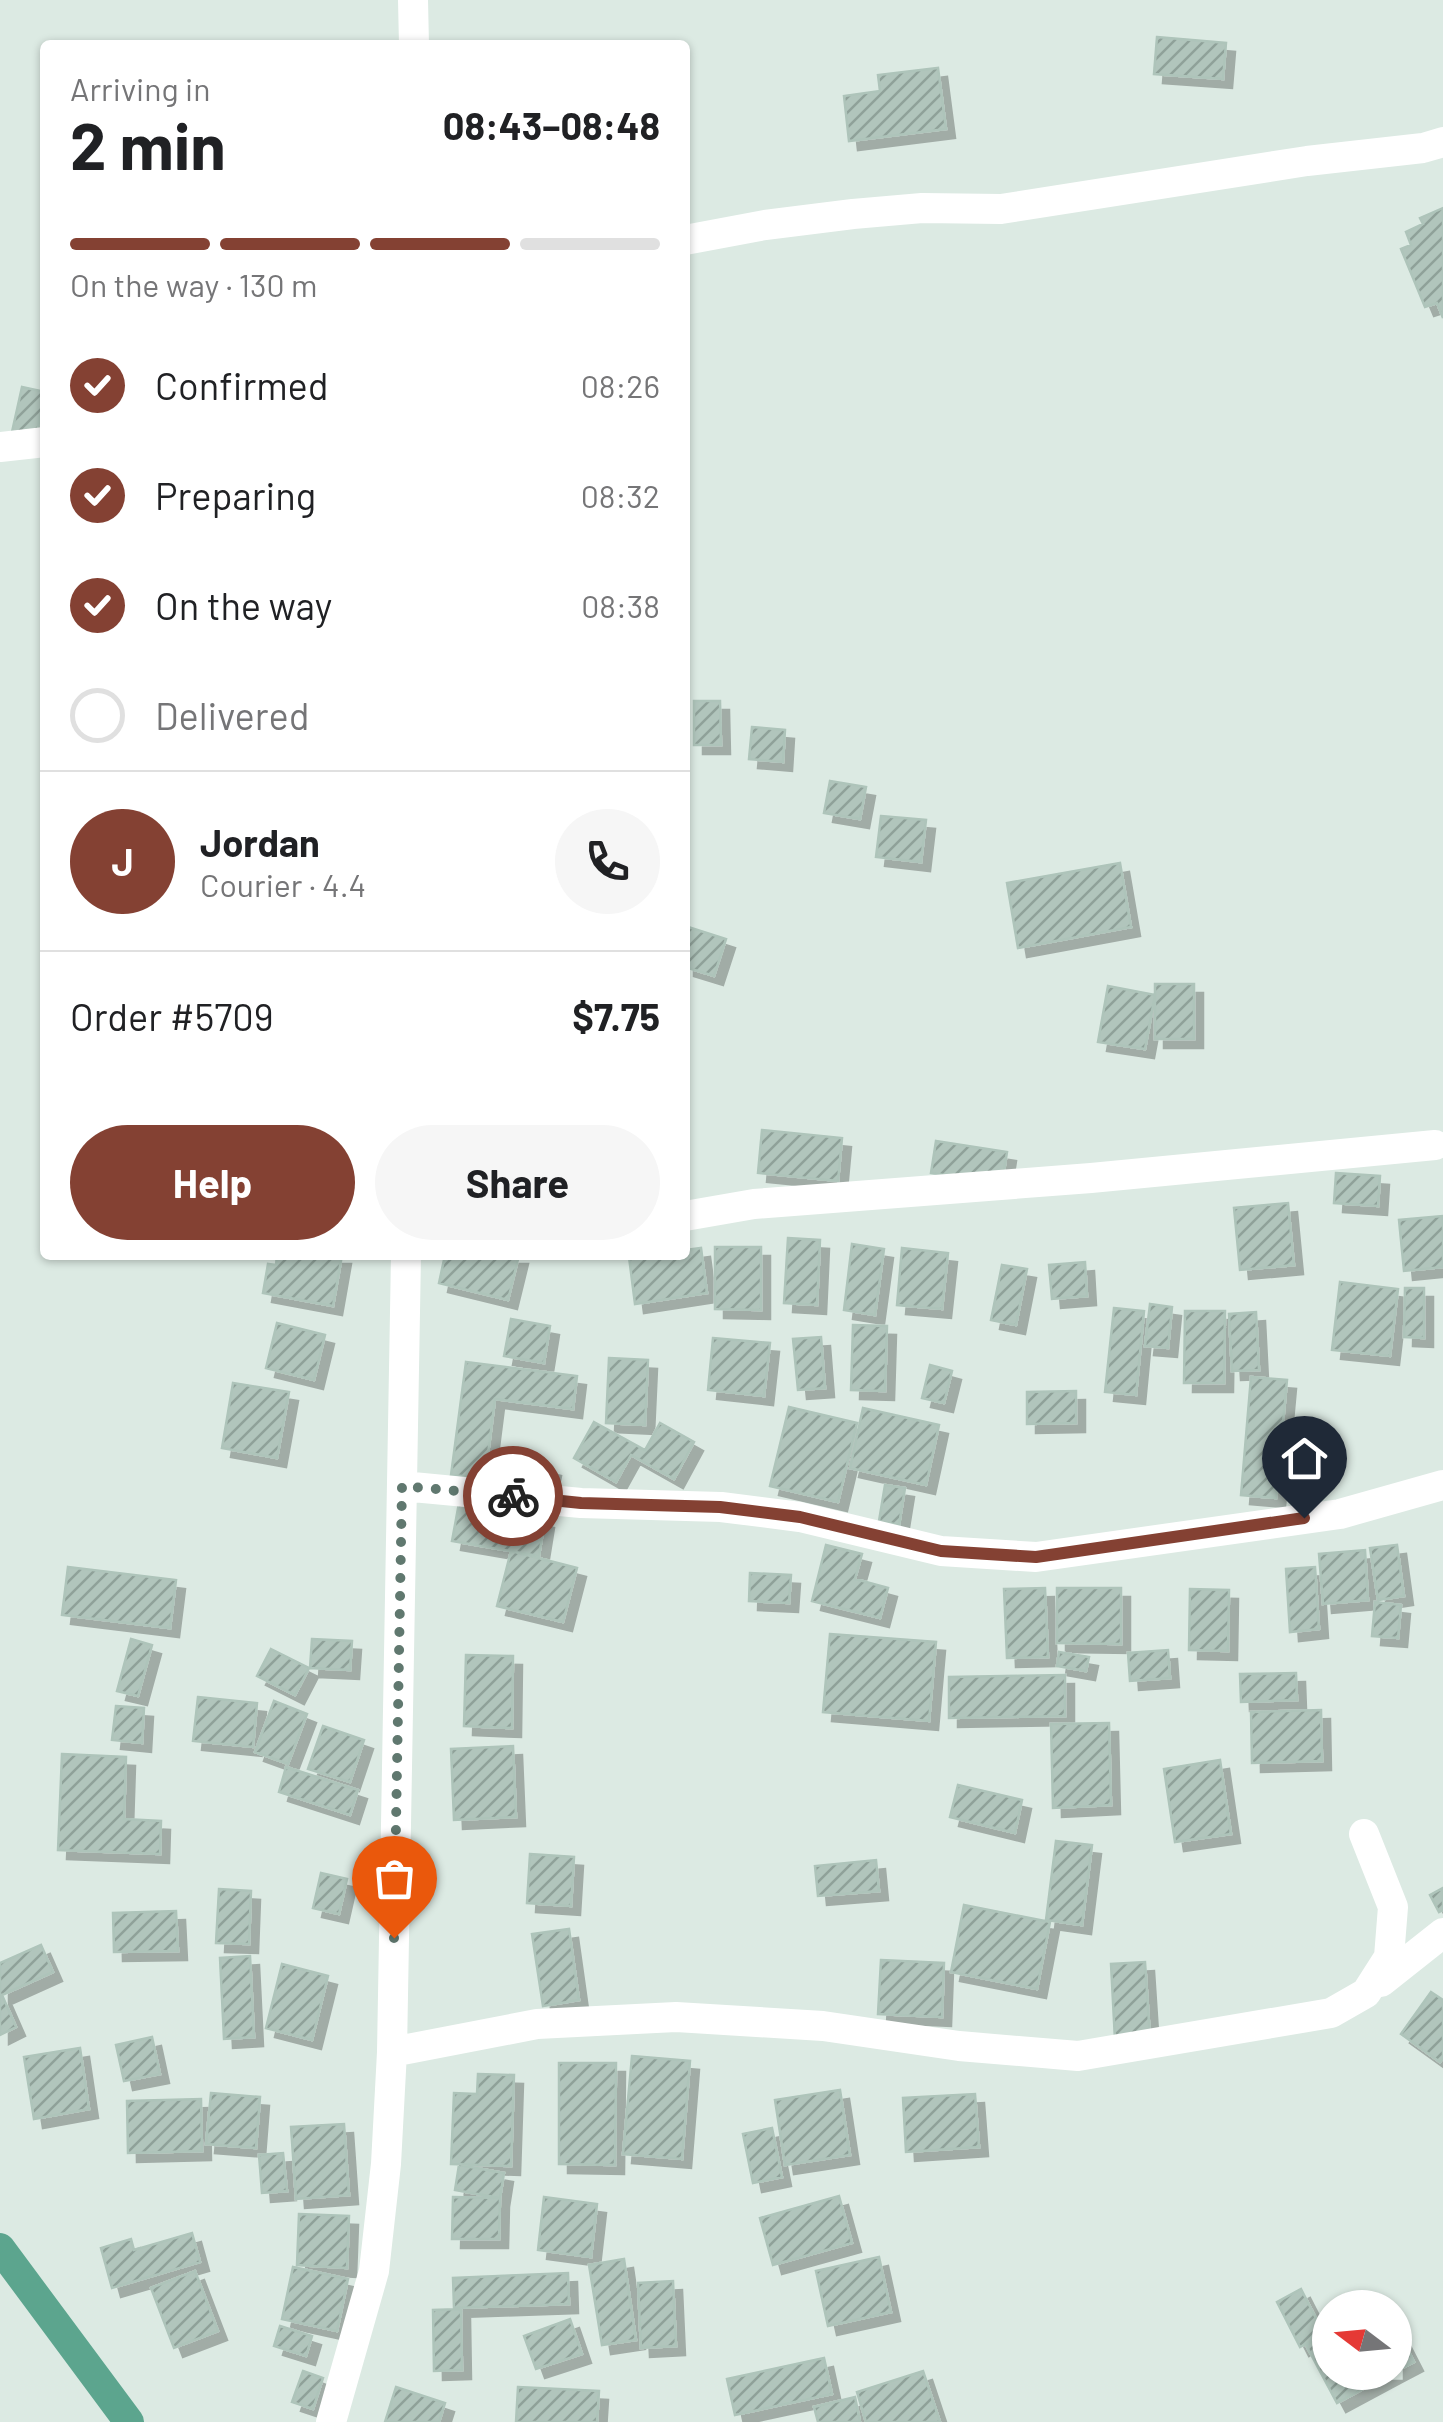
<!DOCTYPE html>
<html lang="en">
<head>
<meta charset="utf-8">
<style>
	body { margin:0; font-family:Barlow,sans-serif; background:#f6f6f6; color:#202124; height:100vh; display:flex; flex-direction:column; font-size:38px; white-space:nowrap }
	* { box-sizing:border-box; margin:0 }
	p { font-size:32px; color:#757577 }
	.icon { flex:none; width:55px; height:55px; fill:none; stroke:currentColor; stroke-width:2; stroke-linecap:round; stroke-linejoin:round }
	.map { position:relative; flex:1; overflow:hidden }
	.side { position:absolute; left:40px; top:40px; width:650px; height:1220px; display:flex; flex-direction:column; background:#fff; border-radius:10px; box-shadow:0 2px 8px #0004 }
	.side>* { flex:none }
	.needle { width:65px; rotate:286deg }
	.fabs { position:absolute; left:1312px; top:2290px; display:grid; gap:20px }
	.fabs a { display:grid; place-items:center; width:100px; height:100px; border-radius:50%; background:#fff; box-shadow:0 2px 8px #0004; font-size:50px }
	.pin { position:absolute; display:grid; place-items:center; width:85px; height:85px; color:#fff; margin:-102px -42px; border-radius:50% 50% 50% 0; rotate:-45deg; box-shadow:0 0 10px #0007 }
	.pin .icon { rotate:45deg }
	.courier { position:absolute; display:grid; place-items:center; width:100px; height:100px; margin:-50px; border:8px solid #844133; border-radius:50%; background:#fff; color:#222; box-shadow:0 2px 12px #0007 }
	.summary em { font-style:normal; font-weight:700 }
	.summary div { display:flex; flex-direction:column-reverse }
	.summary { display:flex; align-items:center; justify-content:space-between; height:170px; padding:0 30px }
	h1 { font-size:65px; font-weight:700; line-height:75px }
	.bar { display:grid; grid-template-columns:repeat(4,1fr); gap:15px 10px; align-content:center; height:120px; padding:0 30px }
	.bar i { height:12px; border-radius:8px; background:#e0e0e0 }
	.bar .on { background:#844133 }
	.bar p { grid-column:span 4 }
	.line { display:flex; align-items:center; gap:25px; padding:0 30px; border-top:2px solid #e0e0e0 }
	.line div { flex:1 }
	.round { display:grid; place-items:center; flex:none; width:105px; height:105px; border-radius:52px; background:#f6f6f6 }
	ol { padding:0 30px; list-style:none }
	li { display:flex; align-items:center; gap:30px; height:110px }
	li p { margin-inline-start:auto }
	li .icon { padding:10px; border-radius:50%; background:#844133; color:#fff; stroke-width:4 }
	li:last-child { color:#757577 }
	li i { width:55px; height:55px; border:5px solid #e0e0e0; border-radius:50% }
	.cta { display:flex; gap:20px; margin-top:auto; padding:20px 30px }
	.cta a { flex:1; height:115px; border-radius:60px; background:#844133; color:#fff; font-size:40px; font-weight:700; line-height:115px; text-align:center }
	.cta a+a { background:#f6f6f6; color:#202124 }
	.map>svg:first-child { display:block }
</style>
</head>
<body>
<div class="map">
<svg width="1443" height="2422" viewBox="0 0 1443 2422">
	<defs>
		<pattern id="building-hatch" width="6" height="6" patternUnits="userSpaceOnUse" patternTransform="scale(2.5)"><rect width="6" height="6" fill="#b1c5bc"/><path d="M-1 1l2-2M0 6l6-6M5 7l2-2" fill="none" stroke="#8fa199"/></pattern>
		<filter id="shadow"><feDropShadow dx="9" dy="9" stdDeviation="0" flood-color="#0004"/></filter>
	</defs>
	<rect width="100%" height="100%" fill="#dceae3"/>
	<!-- building -->
	<path fill="url(#building-hatch)" stroke="#aec4ba" stroke-width="2.5" filter="url(#shadow)" d="M1157,37L1226,43L1223,79L1154,74Z
		M938,68L946,129L849,141L844,96L880,91L878,75Z
		M1443,208V318L1437,303L1425,307L1401,249L1411,245L1406,232L1423,224L1420,218Z
		M22,387L45,392L36,437L12,432Z
		M694,701H720L721,745H694Z
		M752,727L785,730L783,762L749,759Z
		M830,781L866,787L860,819L824,813Z
		M881,816L926,820L921,862L876,857Z
		M1120,863L1131,927L1018,948L1007,883Z
		M685,926L726,939L714,976L685,967Z
		M1155,984H1194V1039H1155Z
		M1108,986L1155,995L1145,1049L1098,1042Z
		M762,1130L842,1138L838,1181L758,1173Z
		M936,1141L1007,1152L1002,1184L931,1173Z
		M1336,1173L1380,1176L1378,1206L1334,1203Z
		M1288,1203L1294,1265L1240,1270L1234,1208Z
		M1443,1216V1267L1404,1271L1399,1220Z
		M788,1238L820,1240L817,1305L784,1303Z
		M852,1244L884,1249L875,1315L844,1310Z
		M715,1247H761V1310L715,1309Z
		M701,1248L707,1293L635,1304L629,1257L685,1255V1250Z
		M902,1248L948,1253L942,1309L897,1305Z
		M277,1255H342L333,1306L263,1293L268,1264L276,1265Z
		M445,1255H519L508,1300L439,1283Z
		M1085,1262L1087,1296L1052,1299L1049,1265Z
		M1002,1265L1027,1269L1016,1325L991,1320Z
		M1340,1282L1398,1289L1390,1356L1332,1350Z
		M1405,1288H1424V1338L1404,1337Z
		M1150,1304L1172,1307L1168,1348L1145,1346Z
		M1114,1308L1144,1311L1136,1395L1105,1392Z
		M1185,1311H1225L1224,1383H1184Z
		M1256,1312L1259,1370L1232,1371L1229,1314Z
		M511,1319L550,1326L544,1363L504,1356Z
		M277,1323L325,1335L314,1380L266,1368Z
		M853,1325L887,1326L885,1391L851,1390Z
		M821,1337L825,1388L798,1390L793,1339Z
		M713,1338L770,1343L764,1396L708,1390Z
		M609,1358L648,1360L645,1425L606,1423Z
		M466,1362L577,1376L573,1409L495,1399L485,1478L451,1475Z
		M930,1365L952,1371L944,1403L922,1398Z
		M1251,1377L1287,1380L1276,1498L1241,1495Z
		M233,1383L289,1392L277,1458L222,1448Z
		M1076,1391V1423L1027,1424V1392Z
		M789,1407L857,1423L838,1502L770,1486Z
		M863,1408L939,1425L926,1485L850,1468Z
		M594,1422L645,1450L660,1423L694,1442L674,1479L631,1455L616,1482L574,1458Z
		M498,1455L552,1467L547,1491L493,1478Z
		M885,1485L905,1488L899,1525L879,1521Z
		M459,1503L545,1519L539,1556L452,1541Z
		M826,1545L862,1554L855,1579L888,1588L880,1618L812,1601Z
		M1397,1545L1404,1596L1378,1600L1370,1548Z
		M1365,1550L1368,1600L1323,1604L1319,1554Z
		M511,1551L577,1568L563,1622L497,1606Z
		M68,1567L176,1580L170,1628L62,1615Z
		M1315,1567L1319,1629L1290,1632L1286,1569Z
		M750,1573L791,1575L789,1603L749,1601Z
		M1045,1588L1048,1657L1007,1658L1004,1589Z
		M1057,1588H1121V1644L1057,1643Z
		M1190,1589L1229,1590L1228,1651L1189,1650Z
		M1375,1602L1401,1605L1398,1638L1372,1636Z
		M830,1634L936,1642L929,1721L823,1712Z
		M131,1639L152,1645L138,1696L117,1691Z
		M312,1639L352,1641L350,1670L310,1668Z
		M271,1649L309,1668L295,1695L257,1676Z
		M1168,1650L1170,1678L1130,1681L1128,1653Z
		M1059,1652L1089,1657L1086,1671L1057,1666Z
		M466,1655L513,1656L512,1728L464,1726Z
		M1296,1673L1297,1700L1241,1702L1240,1674Z
		M1065,1675V1716L949,1718V1677Z
		M198,1697L257,1703L253,1747L193,1741Z
		M274,1701L307,1714L288,1764L255,1752Z
		M116,1706L144,1708L142,1743L112,1740Z
		M1321,1710L1322,1761L1252,1763L1251,1712Z
		M1109,1723L1111,1805L1053,1808L1051,1724Z
		M323,1726L364,1740L350,1782L308,1769Z
		M513,1746L516,1817L454,1820L451,1749Z
		M62,1754L126,1757L124,1819L161,1821L160,1854L58,1850Z
		M1220,1760L1231,1834L1175,1842L1164,1769Z
		M286,1767L358,1790L350,1815L279,1792Z
		M958,1785L1022,1800L1015,1833L950,1817Z
		M1056,1841L1092,1845L1082,1925L1046,1920Z
		M530,1854L574,1857L571,1906L527,1903Z
		M876,1860L879,1891L818,1896L815,1866Z
		M321,1873L347,1879L339,1914L313,1908Z
		M1443,1888V1910L1439,1912L1430,1895Z
		M219,1889L251,1891L249,1944L216,1943Z
		M964,1905L1050,1922L1037,1989L951,1972Z
		M176,1911L178,1951L114,1952L113,1913Z
		M569,1929L579,2000L543,2006L532,1934Z
		M41,1945L53,1972L2,1995L16,2027L0,2035V1963Z
		M250,1956L254,2037L224,2039L220,1958Z
		M881,1960L944,1963L942,2017L878,2014Z
		M1145,1962L1150,2038L1115,2040L1111,1964Z
		M282,1964L328,1976L312,2040L266,2028Z
		M1431,1992L1443,2000V2058L1440,2062L1401,2034Z
		M152,2037L160,2074L124,2081L116,2045Z
		M80,2048L89,2109L34,2119L24,2057Z
		M632,2056L690,2061L682,2159L623,2154Z
		M559,2063H616L615,2165L559,2164Z
		M478,2074L514,2075L511,2166L451,2164L454,2093L477,2094Z
		M840,2090L850,2155L785,2165L775,2100Z
		M211,2093L260,2097L256,2148L206,2144Z
		M975,2094L979,2147L906,2152L903,2098Z
		M201,2099L202,2151L128,2153L127,2101Z
		M344,2124L349,2195L296,2199L291,2127Z
		M772,2128L782,2177L753,2183L743,2134Z
		M283,2153L287,2191L262,2193L259,2155Z
		M459,2165L504,2173L500,2198L455,2190Z
		M839,2196L852,2243L773,2265L760,2218Z
		M453,2197L500,2198L499,2239H452Z
		M544,2197L597,2204L591,2257L538,2250Z
		M299,2214L349,2216L347,2268L297,2265Z
		M192,2233L200,2262L112,2288L101,2248L131,2239L134,2250Z
		M879,2257L891,2312L828,2326L816,2271Z
		M624,2259L636,2340L602,2345L589,2265Z
		M293,2267L348,2279L337,2331L282,2319Z
		M195,2271L218,2331L174,2348L151,2288Z
		M568,2273L569,2304L454,2308L453,2278Z
		M673,2281L676,2346L641,2348L638,2283Z
		M1301,2289L1324,2334L1300,2347L1277,2302Z
		M461,2309L462,2370L434,2371L433,2310Z
		M570,2319L582,2354L536,2369L524,2336Z
		M1395,2325L1414,2362L1395,2372Z
		M280,2326L312,2336L306,2356L274,2346Z
		M1330,2332V2372H1395L1337,2403L1306,2345Z
		M824,2358L832,2394L735,2415L727,2379Z
		M303,2371L323,2378L313,2409L292,2402Z
		M923,2371L940,2422H866L857,2392Z
		M396,2387L445,2403L439,2422H385Z
		M518,2387L599,2391L597,2422H516Z
		M855,2397L860,2422H818L814,2407Z"/>
	<g fill="none" stroke-linecap="round" stroke-linejoin="round">
		<!-- minor -->
		<path stroke="#fff" stroke-width="30" d="M413,0L414,45
			M685,240L765,225L853,214L922,208L1001,209L1307,161L1423,148L1443,142
			M0,447L45,442
			M685,1216L754,1204L1091,1178L1435,1145
			M402,1486L581,1503L721,1507L800,1517L941,1551L1036,1557L1340,1514L1443,1485
			M1381,1982L1443,1933
			M392,2052L537,2024L676,2017L823,2026L959,2046L1078,2056L1331,2013L1366,1993L1389,1957L1393,1907L1364,1834
			M331,2422L374,2271L386,2164L392,2052L406,1255"/>
		<!-- primary -->
		<path stroke="#5ca58e" stroke-width="30" d="M0,2248L129,2422"/>
	</g>
	<g fill="none" stroke-linecap="round" stroke-linejoin="round">
		<!-- done -->
		<path stroke="#60786f" stroke-width="10" stroke-dasharray="0 18" d="M394,1938L402,1486L513,1496"/>
		<!-- route -->
		<path stroke="#844133" stroke-width="12" d="M513,1496L581,1503L720,1507L800,1517L941,1551L1036,1557L1304,1518"/>
	</g>
</svg>
<div class="fabs">
<a><svg class="needle" viewBox="-14 -14 28 28"><path d="M0-13l5 13h-10z" fill="#e53935"/><path d="M0 13l5-13h-10z" fill="#757577"/></svg></a>
</div>
<div class="pin" style="left:394px;top:1938px;background:#ea580c"><svg class="icon" aria-label="bag" viewBox="0 0 24 24"><path d="M5 8h14l-1 12H6zM9 8a3 3 0 0 1 6 0"/></svg></div>
<div class="pin" style="left:1304px;top:1518px;background:#1f2937"><svg class="icon" aria-label="home" viewBox="0 0 24 24"><path d="M3 11l9-7 9 7M6 9v11h12V9"/></svg></div>
<div class="courier" style="left:513px;top:1496px"><svg class="icon" aria-label="bike" viewBox="0 0 24 24"><circle cx="6" cy="16" r="4"/><circle cx="18" cy="16" r="4"/><path d="M6 16l4-8h5l3 8M10 8l3 8H6M13 5h3"/></svg></div>
<section class="side">
<div class="summary"><div><h1>2 min</h1><p>Arriving in</p></div><em>08:43–08:48</em></div>
<div class="bar"><i class="on"></i><i class="on"></i><i class="on"></i><i></i><p>On the way · 130 m</p></div>
<ol>
<li><svg class="icon" aria-label="check" viewBox="0 0 24 24"><path d="M5 12l5 5 9-10"/></svg>Confirmed<p>08:26</p></li>
<li><svg class="icon" aria-label="check" viewBox="0 0 24 24"><path d="M5 12l5 5 9-10"/></svg>Preparing<p>08:32</p></li>
<li><svg class="icon" aria-label="check" viewBox="0 0 24 24"><path d="M5 12l5 5 9-10"/></svg>On the way<p>08:38</p></li>
<li><i></i>Delivered</li>
</ol>
<div class="line" style="height:180px"><b class="round" style="background:#844133;color:#fff">J</b><div><b>Jordan</b><p>Courier · 4.4</p></div><a class="round"><svg class="icon" aria-label="phone" viewBox="0 0 24 24"><path d="M5 4h4l2 5-3 2q2 4 5 5l2-3 5 2v4C11 20 4 13 5 4z"/></svg></a></div>
<div class="line" style="height:130px"><div>Order #5709</div><b>$7.75</b></div>
<div class="cta"><a>Help</a><a>Share</a></div>
</section>
</div>
</body>
</html>
